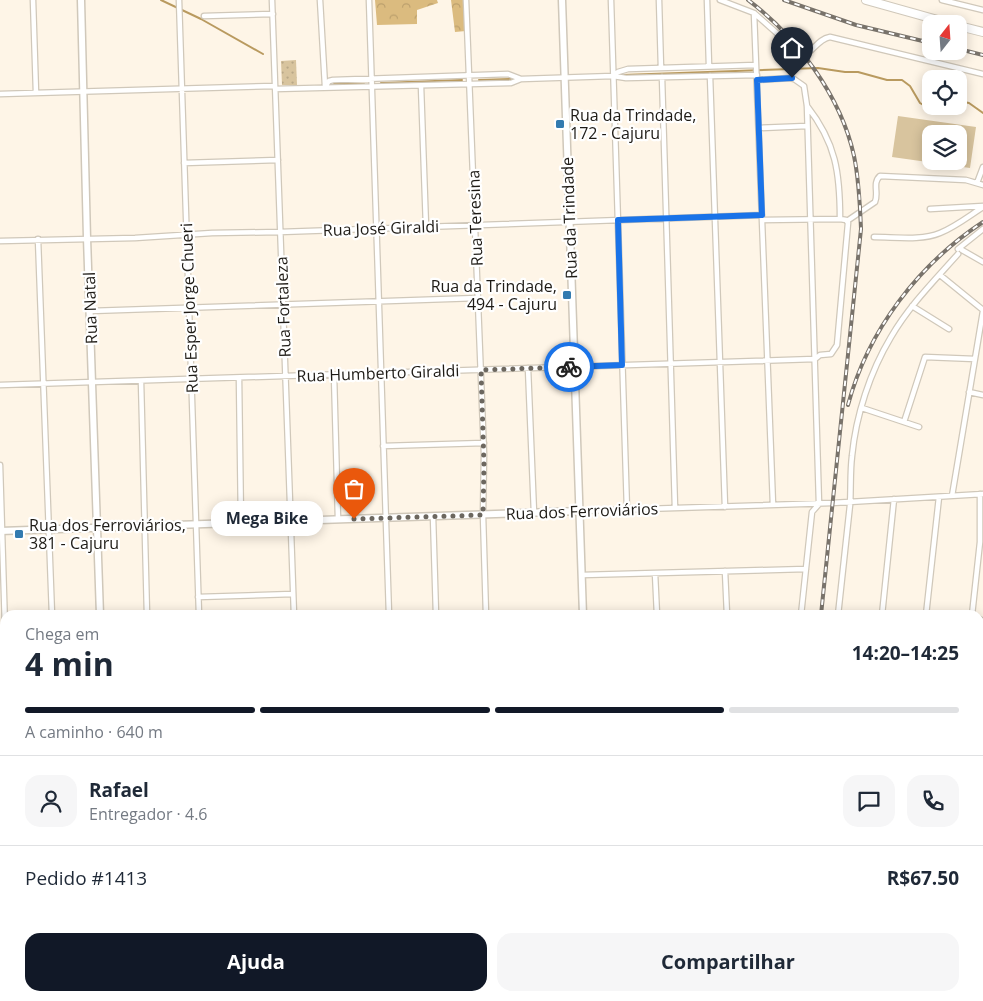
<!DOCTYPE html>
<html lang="pt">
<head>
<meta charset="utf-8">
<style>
	body { margin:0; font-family:"Open Sans",sans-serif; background:#f6f6f7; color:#1f2937; height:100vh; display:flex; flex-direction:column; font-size:19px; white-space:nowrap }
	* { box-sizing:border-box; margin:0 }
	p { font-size:16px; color:#747a83 }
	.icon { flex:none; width:28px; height:28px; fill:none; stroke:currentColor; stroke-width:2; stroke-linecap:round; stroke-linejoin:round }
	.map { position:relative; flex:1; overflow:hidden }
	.drawer { position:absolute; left:0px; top:610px; width:984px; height:391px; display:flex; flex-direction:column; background:#fff; border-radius:15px 15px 0 0; box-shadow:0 2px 12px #0003 }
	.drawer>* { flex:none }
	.needle { width:32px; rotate:17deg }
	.fabs { position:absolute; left:922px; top:15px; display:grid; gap:10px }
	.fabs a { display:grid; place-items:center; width:45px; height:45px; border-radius:10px; background:#fff; box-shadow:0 2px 12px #0003; font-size:25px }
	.pin { position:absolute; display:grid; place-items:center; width:42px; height:42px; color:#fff; margin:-51px -21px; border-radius:50% 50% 50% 0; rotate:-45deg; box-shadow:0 0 5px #0007 }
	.pin .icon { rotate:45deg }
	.courier { position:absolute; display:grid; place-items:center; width:50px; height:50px; margin:-25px; border:4px solid #1a73e8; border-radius:50%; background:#fff; color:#222; box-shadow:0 1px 6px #0007 }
	.bubble { position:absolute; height:35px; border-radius:15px; background:#fff; box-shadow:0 2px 12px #0003; font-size:16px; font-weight:700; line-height:35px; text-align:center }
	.headline em { font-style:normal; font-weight:700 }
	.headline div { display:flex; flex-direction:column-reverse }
	.headline { display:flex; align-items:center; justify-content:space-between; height:85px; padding:0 25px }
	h1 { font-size:32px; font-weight:700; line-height:38px }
	.bar { display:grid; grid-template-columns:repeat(4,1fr); gap:8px 5px; align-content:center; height:60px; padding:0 25px }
	.bar i { height:6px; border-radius:4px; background:#e0e1e3 }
	.bar .selected { background:#111827 }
	.bar p { grid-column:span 4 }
	.line { display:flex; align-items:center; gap:12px; padding:0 25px; border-top:1px solid #e0e1e3 }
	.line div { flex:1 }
	.round { display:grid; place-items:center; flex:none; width:52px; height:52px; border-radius:15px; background:#f6f6f7 }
	.action { display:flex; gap:10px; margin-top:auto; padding:10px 25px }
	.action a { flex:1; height:58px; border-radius:15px; background:#111827; color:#fff; font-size:20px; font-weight:700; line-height:58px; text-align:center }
	.action a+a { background:#f6f6f7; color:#1f2937 }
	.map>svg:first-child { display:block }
</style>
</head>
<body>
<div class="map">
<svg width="983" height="1001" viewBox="0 0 983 1001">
	<defs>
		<pattern id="forest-crowns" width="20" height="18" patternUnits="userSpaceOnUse" patternTransform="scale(1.25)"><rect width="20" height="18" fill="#dbbb7f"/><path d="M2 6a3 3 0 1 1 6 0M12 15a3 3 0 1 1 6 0" fill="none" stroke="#bca06d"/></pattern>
		<pattern id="park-dots" width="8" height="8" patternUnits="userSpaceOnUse" patternTransform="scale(1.25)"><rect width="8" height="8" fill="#d8c49e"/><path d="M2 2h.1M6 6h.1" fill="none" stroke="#b9a887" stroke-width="1.8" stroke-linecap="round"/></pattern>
	</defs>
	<rect width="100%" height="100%" fill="#fef5e7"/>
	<!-- grass -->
	<path fill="#d8c49e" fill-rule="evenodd" d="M898,116L976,127L970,168L892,157ZM931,134H959V161H931Z"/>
	<!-- forest -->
	<path fill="url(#forest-crowns)" d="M375,0H437L438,3L417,10V24L377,25Z
		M451,0H463L466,31L455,32Z"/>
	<!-- park -->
	<path fill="url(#park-dots)" d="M296,60L297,85H282L281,61Z"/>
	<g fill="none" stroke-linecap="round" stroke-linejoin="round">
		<!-- stream -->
		<path stroke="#b99a5f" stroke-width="2" d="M161,0L201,19L263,54
			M623,75L818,68L845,72H858L887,80H902L910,86L920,103L930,109L938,106
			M479,80L511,79
			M381,83L462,80
			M334,84H364
			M959,101L969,103L983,113
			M0,963H5"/>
		<defs>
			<path id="street" d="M33,0L36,93
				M179,0L199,615
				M272,0L294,615
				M320,0L325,86
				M369,0L389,615
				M466,0L484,454L483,515L486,615
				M611,0L627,510
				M659,0L661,68
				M707,0L709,66
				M720,0L754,13L780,36L796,56L801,58C813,52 818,39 830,37L983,74
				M942,0L983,10
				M754,13L773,505
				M204,16L273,14
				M613,76L618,72L628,69L756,65
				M710,76L725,507
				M662,77L675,508
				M757,80L790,78L794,79L804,86L807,106L819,504L812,512L801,615
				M421,86L426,227
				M325,87L329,81L333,80L508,74L521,79
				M275,89L511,83L521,79L613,76L626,78L757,75
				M0,94L275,86
				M759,128L807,126
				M184,163L278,160
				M977,183L983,167
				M930,209L983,206
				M762,220L840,219
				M847,221L875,202C879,193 872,183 880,176L966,180L983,185
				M874,237C895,237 921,241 940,233C955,227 969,216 983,207
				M38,239L52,615
				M0,241L135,238L212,233L280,232L762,215
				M958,249L983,229
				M962,250L983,262
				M940,275L983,310
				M912,306L949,329
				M90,311L478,298
				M528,368L534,513
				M334,375L338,519
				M239,378L241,523
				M141,381L147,615
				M0,385L815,359L820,355L831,354L837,345L848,223L846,220L840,219C840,173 836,143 807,106
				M969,392L983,395
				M862,408L919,427
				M904,422L925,357L975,359
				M383,446L484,443
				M0,465L5,628
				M952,496L983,311
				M580,511L832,503L983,494
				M433,516L436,615
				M725,571L727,615
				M655,573L657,615
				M582,575L806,569
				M198,597L293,594
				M838,615C842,578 846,542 850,505C851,489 850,472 852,456C856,415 870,372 891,337C909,306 934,281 958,254
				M882,615L894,499
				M926,615L939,497
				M972,615L980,542V494
				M979,619L983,621
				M979,660L983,661
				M0,677H5
				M979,722H983
				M979,791H983
				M0,820H5
				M979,836H983
				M979,893L983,894
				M979,930L983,929
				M979,936L983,941
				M979,945H983
				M0,957L5,958
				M213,996V1001
				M307,996V1001
				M401,996L402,1001
				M441,996V1001
				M476,996L477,1001
				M556,996V1001
				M638,996V1001
				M679,996V1001
				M13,1001V996
				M717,1001V996
				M764,1001L765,996
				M795,1001L796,996
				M848,1001L849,996
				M906,1001V996
				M964,1001V996"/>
			<path id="secondary" d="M81,0L87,238L100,615
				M562,0L583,615
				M0,531L580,511
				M597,996V1001
				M112,1001V996"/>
			<path id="primary" d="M866,0L952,24
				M959,26L983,32"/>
		</defs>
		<!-- street casing -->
		<use href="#street" stroke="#d0c8ba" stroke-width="7"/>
		<!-- secondary casing -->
		<use href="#secondary" stroke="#d0c8ba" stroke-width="9"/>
		<!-- primary casing -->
		<use href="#primary" stroke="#d0c8ba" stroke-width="10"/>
		<!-- street -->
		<use href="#street" stroke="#fff" stroke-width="4.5"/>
		<!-- secondary -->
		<use href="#secondary" stroke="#fff" stroke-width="6"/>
		<!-- primary -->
		<use href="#primary" stroke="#fff" stroke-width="8"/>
		<defs>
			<path id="rail" d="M748,0C796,36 841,96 854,156C859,180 860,204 861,229L821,615
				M784,0L856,25L931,43
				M959,49L983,55
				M848,405C868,330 919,264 983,222
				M779,1001V996"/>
		</defs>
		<!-- rail casing -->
		<use href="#rail" stroke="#79736b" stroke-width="4"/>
		<!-- rail -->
		<use href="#rail" stroke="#fff" stroke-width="2" stroke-dasharray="5.5" stroke-linecap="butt"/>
	</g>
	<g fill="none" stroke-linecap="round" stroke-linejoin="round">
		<!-- done -->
		<path stroke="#6c675f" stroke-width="5" stroke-dasharray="0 9" d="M354,519L483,515L484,465L481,370L569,367"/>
		<!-- route -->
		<path stroke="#1a73e8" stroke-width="6" d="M569,367L622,365L618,220L762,215L757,80L792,78"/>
	</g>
	<!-- markers -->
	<g fill="#337bb0" stroke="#fff" stroke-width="2">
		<rect x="555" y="119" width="10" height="10" rx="2.5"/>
		<rect x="562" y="290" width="10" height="10" rx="2.5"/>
		<rect x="14" y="529" width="10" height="10" rx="2.5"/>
	</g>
	<g text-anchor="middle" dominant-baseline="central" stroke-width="4.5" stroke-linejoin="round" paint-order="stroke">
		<!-- poi labels -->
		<g font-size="16" fill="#1e1b16" stroke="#fff" text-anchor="start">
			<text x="570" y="115">Rua da Trindade,<tspan x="570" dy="18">172 - Cajuru</tspan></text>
			<text x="557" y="286" text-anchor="end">Rua da Trindade,<tspan x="557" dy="18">494 - Cajuru</tspan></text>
			<text x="29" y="525">Rua dos Ferroviários,<tspan x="29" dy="18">381 - Cajuru</tspan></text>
		</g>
		<!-- street labels -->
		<g font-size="16" fill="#1e1b16" stroke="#fff">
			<text transform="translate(475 218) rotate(-92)">Rua Teresina</text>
			<text transform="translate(569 218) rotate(-92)">Rua da Trindade</text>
			<text transform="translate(381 228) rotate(-2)">Rua José Giraldi</text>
			<text transform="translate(283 307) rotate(-92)">Rua Fortaleza</text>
			<text transform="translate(90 308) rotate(-92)">Rua Natal</text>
			<text transform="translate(189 308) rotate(-92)">Rua Esper Jorge Chueri</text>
			<text transform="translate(378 373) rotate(-2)">Rua Humberto Giraldi</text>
			<text transform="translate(582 511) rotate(-2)">Rua dos Ferroviários</text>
		</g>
	</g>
</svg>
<div class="fabs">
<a><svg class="needle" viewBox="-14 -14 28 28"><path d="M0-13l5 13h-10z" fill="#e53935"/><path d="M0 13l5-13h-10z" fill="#747a83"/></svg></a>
<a><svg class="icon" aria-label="locate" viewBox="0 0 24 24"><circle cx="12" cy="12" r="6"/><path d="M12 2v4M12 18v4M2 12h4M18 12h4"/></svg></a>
<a><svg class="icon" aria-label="layers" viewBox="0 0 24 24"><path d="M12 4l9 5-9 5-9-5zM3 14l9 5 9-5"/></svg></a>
</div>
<div class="pin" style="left:354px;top:519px;background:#ea580c"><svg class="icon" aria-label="bag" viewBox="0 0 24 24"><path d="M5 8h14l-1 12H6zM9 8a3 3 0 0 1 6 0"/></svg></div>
<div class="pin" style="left:792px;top:78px;background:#1f2937"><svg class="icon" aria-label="home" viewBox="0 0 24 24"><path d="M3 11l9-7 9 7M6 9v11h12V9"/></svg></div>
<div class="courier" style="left:569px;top:367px"><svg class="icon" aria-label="bike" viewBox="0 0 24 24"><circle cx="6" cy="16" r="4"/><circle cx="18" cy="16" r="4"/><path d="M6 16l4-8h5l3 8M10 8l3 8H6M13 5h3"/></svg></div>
<div class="bubble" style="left:211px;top:501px;width:112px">Mega Bike</div>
<section class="drawer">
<div class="headline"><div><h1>4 min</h1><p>Chega em</p></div><em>14:20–14:25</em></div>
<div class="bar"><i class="selected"></i><i class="selected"></i><i class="selected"></i><i></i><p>A caminho · 640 m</p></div>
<div class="line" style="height:90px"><a class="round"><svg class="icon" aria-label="person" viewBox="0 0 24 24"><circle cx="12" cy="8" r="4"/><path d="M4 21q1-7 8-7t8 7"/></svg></a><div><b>Rafael</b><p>Entregador · 4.6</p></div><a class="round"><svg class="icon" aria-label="chat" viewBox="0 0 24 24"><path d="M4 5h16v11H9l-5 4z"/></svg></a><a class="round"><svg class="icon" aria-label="phone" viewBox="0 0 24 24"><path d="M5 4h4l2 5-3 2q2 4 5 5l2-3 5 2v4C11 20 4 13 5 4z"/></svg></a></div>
<div class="line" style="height:65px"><div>Pedido #1413</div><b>R$67.50</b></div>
<div class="action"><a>Ajuda</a><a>Compartilhar</a></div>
</section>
</div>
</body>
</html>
